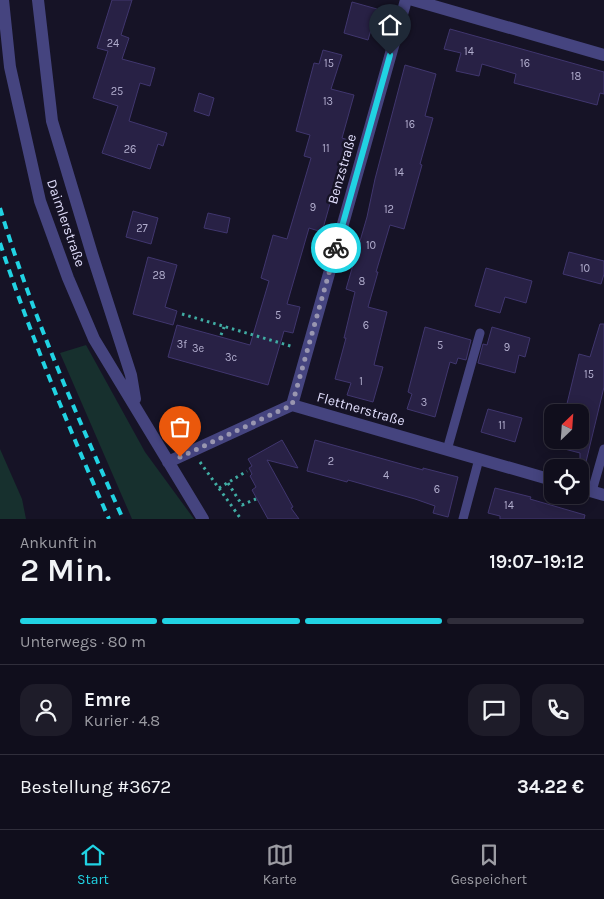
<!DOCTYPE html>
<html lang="de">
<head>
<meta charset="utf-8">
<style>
	body { margin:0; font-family:Karla,sans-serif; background:#1e1c29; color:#f1f3f6; height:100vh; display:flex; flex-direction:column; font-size:19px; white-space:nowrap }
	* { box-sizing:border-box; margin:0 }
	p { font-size:16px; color:#9c9ca3 }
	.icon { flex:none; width:28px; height:28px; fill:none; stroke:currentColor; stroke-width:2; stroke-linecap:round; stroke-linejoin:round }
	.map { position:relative; height:519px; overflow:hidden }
	.panel { display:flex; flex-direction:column; background:#100e1c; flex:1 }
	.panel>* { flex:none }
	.needle { width:32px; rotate:25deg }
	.controls { position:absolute; left:544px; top:404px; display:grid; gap:10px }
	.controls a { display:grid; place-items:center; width:45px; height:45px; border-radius:10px; background:#100e1c; box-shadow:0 2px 12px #0003,0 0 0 1px #302e3b; font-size:25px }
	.pin { position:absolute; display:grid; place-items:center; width:42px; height:42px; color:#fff; margin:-51px -21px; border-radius:50% 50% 50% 0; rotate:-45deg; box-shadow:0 0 5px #0007 }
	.pin .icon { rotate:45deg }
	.courier { position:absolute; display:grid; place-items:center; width:50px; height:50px; margin:-25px; border:4px solid #21d3e3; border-radius:50%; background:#fff; color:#222; box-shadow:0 1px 6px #0007 }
	.overview em { font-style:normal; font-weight:600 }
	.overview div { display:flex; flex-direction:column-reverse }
	.overview { display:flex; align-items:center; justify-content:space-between; height:85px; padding:0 20px }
	h1 { font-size:32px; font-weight:600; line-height:38px }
	.bar { display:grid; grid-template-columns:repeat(4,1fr); gap:8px 5px; align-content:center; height:60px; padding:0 20px }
	.bar i { height:6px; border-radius:4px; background:#302e3b }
	.bar .active { background:#21d3e3 }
	.bar p { grid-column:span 4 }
	.line { display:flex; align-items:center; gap:12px; padding:0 20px; border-top:1px solid #302e3b }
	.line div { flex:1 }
	.round { display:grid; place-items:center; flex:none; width:52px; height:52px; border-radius:15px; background:#1e1c29 }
	.tabs { display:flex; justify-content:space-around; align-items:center; height:70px; border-top:1px solid #302e3b; background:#100e1c; font-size:14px; color:#9c9ca3 }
	.tabs a { display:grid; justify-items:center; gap:2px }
	.tabs .active { color:#21d3e3 }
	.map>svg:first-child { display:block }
</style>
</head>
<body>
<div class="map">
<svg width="604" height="519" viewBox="0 0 604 519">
	<rect width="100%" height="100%" fill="#161326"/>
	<!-- green -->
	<path fill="#17302e" d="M86,345L145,452L194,519H132L60,353Z
		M0,449L22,499L26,519H0Z"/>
	<!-- building -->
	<path fill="#282145" stroke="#40366e" d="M112,0H132L121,35L129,38L122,59L155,68L150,86L140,83L129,121L167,133L163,146L158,144L150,169L102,153L118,106L93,98L108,51L97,48Z
		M352,2L377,9L368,40L344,33Z
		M450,29L604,72V94L600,93L597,105L514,83L516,74L482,64L479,76L456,71L461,53L444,49Z
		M323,50L342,55L331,89L354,95L342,138L348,140L322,232L309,228L287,304L300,307L293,333L284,331L268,385L168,357L177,325L250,345L269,281L261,278L273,235L287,239L311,158L304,156L310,135L296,131L314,63L319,64Z
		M405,65L436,74L425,116L433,118L420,164L422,165L404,229L390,225L376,272H378L368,307L387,312L374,365L383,367L373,402L347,395L351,383L335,379L346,338H344L355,292L346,289L367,217L375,179Z
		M199,93L214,98L209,116L194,111Z
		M133,211L158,218L151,244L126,237Z
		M208,213L230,218L227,233L204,228Z
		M569,252L604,261V274L601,284L563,274Z
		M148,257L177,265L165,307L177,311L173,325L133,314Z
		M486,268L532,281L526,303L505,297L500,313L475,306Z
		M600,324H604V387L585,466L580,465V453L549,445L550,440H580V412H565L579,354L590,357Z
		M425,327L471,340L466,360L458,358L456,364L450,362L435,417L407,409L412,394L408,392Z
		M492,327L530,338L525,357L519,355L515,373L478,363L483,344L487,345Z
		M488,409L522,418L515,442L481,432Z
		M282,440L298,468L267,460L293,507L291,508L299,519H268L252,490L256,487L250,476L252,474L249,468L252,466L248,459Z
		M315,440L423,470V468L458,477L448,517L433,513L435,506L415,499L348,480L347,482L307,471Z
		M495,488L531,497L530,499L585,515L584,519H500V516L488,513Z"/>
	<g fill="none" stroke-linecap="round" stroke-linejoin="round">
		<!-- path -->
		<path stroke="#40aca3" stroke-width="3" stroke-dasharray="2.5 4" stroke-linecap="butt" d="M182,314L294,347
			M221,335L224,327
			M200,462L241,519
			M228,483L242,505L256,499
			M219,488L247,471"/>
		<!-- lane -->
		<path stroke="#45447f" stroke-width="9" d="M447,450L480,333
			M592,491L604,449
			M463,519L479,459"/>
		<!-- street -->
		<path stroke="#45447f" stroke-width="12" d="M3,0L10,67L40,201L68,278L94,339L203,519
			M38,0L52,121L92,254L131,375L135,399
			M413,0L604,55
			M292,405L406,0
			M168,462L292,405L552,480
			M580,488L604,495"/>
		<!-- rail -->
		<path stroke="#21d3e3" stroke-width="4" stroke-dasharray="8 6" stroke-linecap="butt" d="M0,208C32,315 78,418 123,519
			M0,243C31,337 69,428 109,519"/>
	</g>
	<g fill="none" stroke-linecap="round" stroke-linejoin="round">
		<!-- done -->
		<path stroke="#9996b0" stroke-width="5" stroke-dasharray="0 9" d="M180,457L292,405L336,248"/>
		<!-- route -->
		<path stroke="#21d3e3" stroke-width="6" d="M336,248L390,55"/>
	</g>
	<g text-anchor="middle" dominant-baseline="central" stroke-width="5" stroke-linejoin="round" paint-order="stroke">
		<!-- number labels -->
		<g font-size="11" fill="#b2aece">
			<text x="113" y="43">24</text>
			<text x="469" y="51">14</text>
			<text x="329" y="63">15</text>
			<text x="525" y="63">16</text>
			<text x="576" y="76">18</text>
			<text x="117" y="91">25</text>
			<text x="328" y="101">13</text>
			<text x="410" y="124">16</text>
			<text x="326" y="148">11</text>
			<text x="130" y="149">26</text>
			<text x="399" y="172">14</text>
			<text x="313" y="207">9</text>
			<text x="389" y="209">12</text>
			<text x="142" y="228">27</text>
			<text x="371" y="245">10</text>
			<text x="585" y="268">10</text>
			<text x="159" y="275">28</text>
			<text x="362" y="281">8</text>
			<text x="278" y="315">5</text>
			<text x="366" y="325">6</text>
			<text x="182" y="344">3f</text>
			<text x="440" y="345">5</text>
			<text x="507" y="347">9</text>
			<text x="198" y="348">3e</text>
			<text x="231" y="357">3c</text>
			<text x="589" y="374">15</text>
			<text x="361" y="381">1</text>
			<text x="424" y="402">3</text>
			<text x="502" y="425">11</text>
			<text x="331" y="461">2</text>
			<text x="386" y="475">4</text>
			<text x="437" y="489">6</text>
			<text x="509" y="505">14</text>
		</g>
		<!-- street labels -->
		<g font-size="14" fill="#e0ddfb" stroke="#161326">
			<text transform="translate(342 169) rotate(-74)">Benzstraße</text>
			<text transform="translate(66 223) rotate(71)">Daimlerstraße</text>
			<text transform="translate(361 409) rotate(16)">Flettnerstraße</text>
		</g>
	</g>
</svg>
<div class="controls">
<a><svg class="needle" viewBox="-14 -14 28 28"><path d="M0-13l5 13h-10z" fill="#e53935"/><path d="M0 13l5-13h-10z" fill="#9c9ca3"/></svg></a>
<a><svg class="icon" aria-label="locate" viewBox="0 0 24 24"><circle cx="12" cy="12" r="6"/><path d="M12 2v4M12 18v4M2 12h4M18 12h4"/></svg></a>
</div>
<div class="pin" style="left:180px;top:457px;background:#ea580c"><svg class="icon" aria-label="bag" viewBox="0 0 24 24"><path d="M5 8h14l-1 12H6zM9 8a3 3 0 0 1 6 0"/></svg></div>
<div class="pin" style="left:390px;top:55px;background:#1f2937"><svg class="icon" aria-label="home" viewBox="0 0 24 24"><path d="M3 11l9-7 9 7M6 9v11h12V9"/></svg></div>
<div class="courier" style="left:336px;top:248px"><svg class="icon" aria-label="bike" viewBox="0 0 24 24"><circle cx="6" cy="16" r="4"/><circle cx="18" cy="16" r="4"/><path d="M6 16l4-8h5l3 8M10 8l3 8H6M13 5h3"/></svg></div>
</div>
<section class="panel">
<div class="overview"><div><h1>2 Min.</h1><p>Ankunft in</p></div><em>19:07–19:12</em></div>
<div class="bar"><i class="active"></i><i class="active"></i><i class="active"></i><i></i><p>Unterwegs · 80 m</p></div>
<div class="line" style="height:90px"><a class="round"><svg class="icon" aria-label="person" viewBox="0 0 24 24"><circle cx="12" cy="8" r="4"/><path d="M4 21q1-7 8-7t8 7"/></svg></a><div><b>Emre</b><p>Kurier · 4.8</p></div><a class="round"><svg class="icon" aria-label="chat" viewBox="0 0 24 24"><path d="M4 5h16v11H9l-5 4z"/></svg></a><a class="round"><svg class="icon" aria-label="phone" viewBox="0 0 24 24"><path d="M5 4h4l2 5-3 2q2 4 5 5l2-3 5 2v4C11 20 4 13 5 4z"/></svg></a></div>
<div class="line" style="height:65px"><div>Bestellung #3672</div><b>34.22 €</b></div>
</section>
<nav class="tabs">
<a class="active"><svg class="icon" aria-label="home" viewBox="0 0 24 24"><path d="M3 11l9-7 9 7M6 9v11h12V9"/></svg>Start</a>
<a><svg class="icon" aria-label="map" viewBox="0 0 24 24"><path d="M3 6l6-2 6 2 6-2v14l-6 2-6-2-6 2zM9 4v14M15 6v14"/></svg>Karte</a>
<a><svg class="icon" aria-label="saved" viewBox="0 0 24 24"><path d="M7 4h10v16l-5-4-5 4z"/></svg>Gespeichert</a>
</nav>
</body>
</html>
